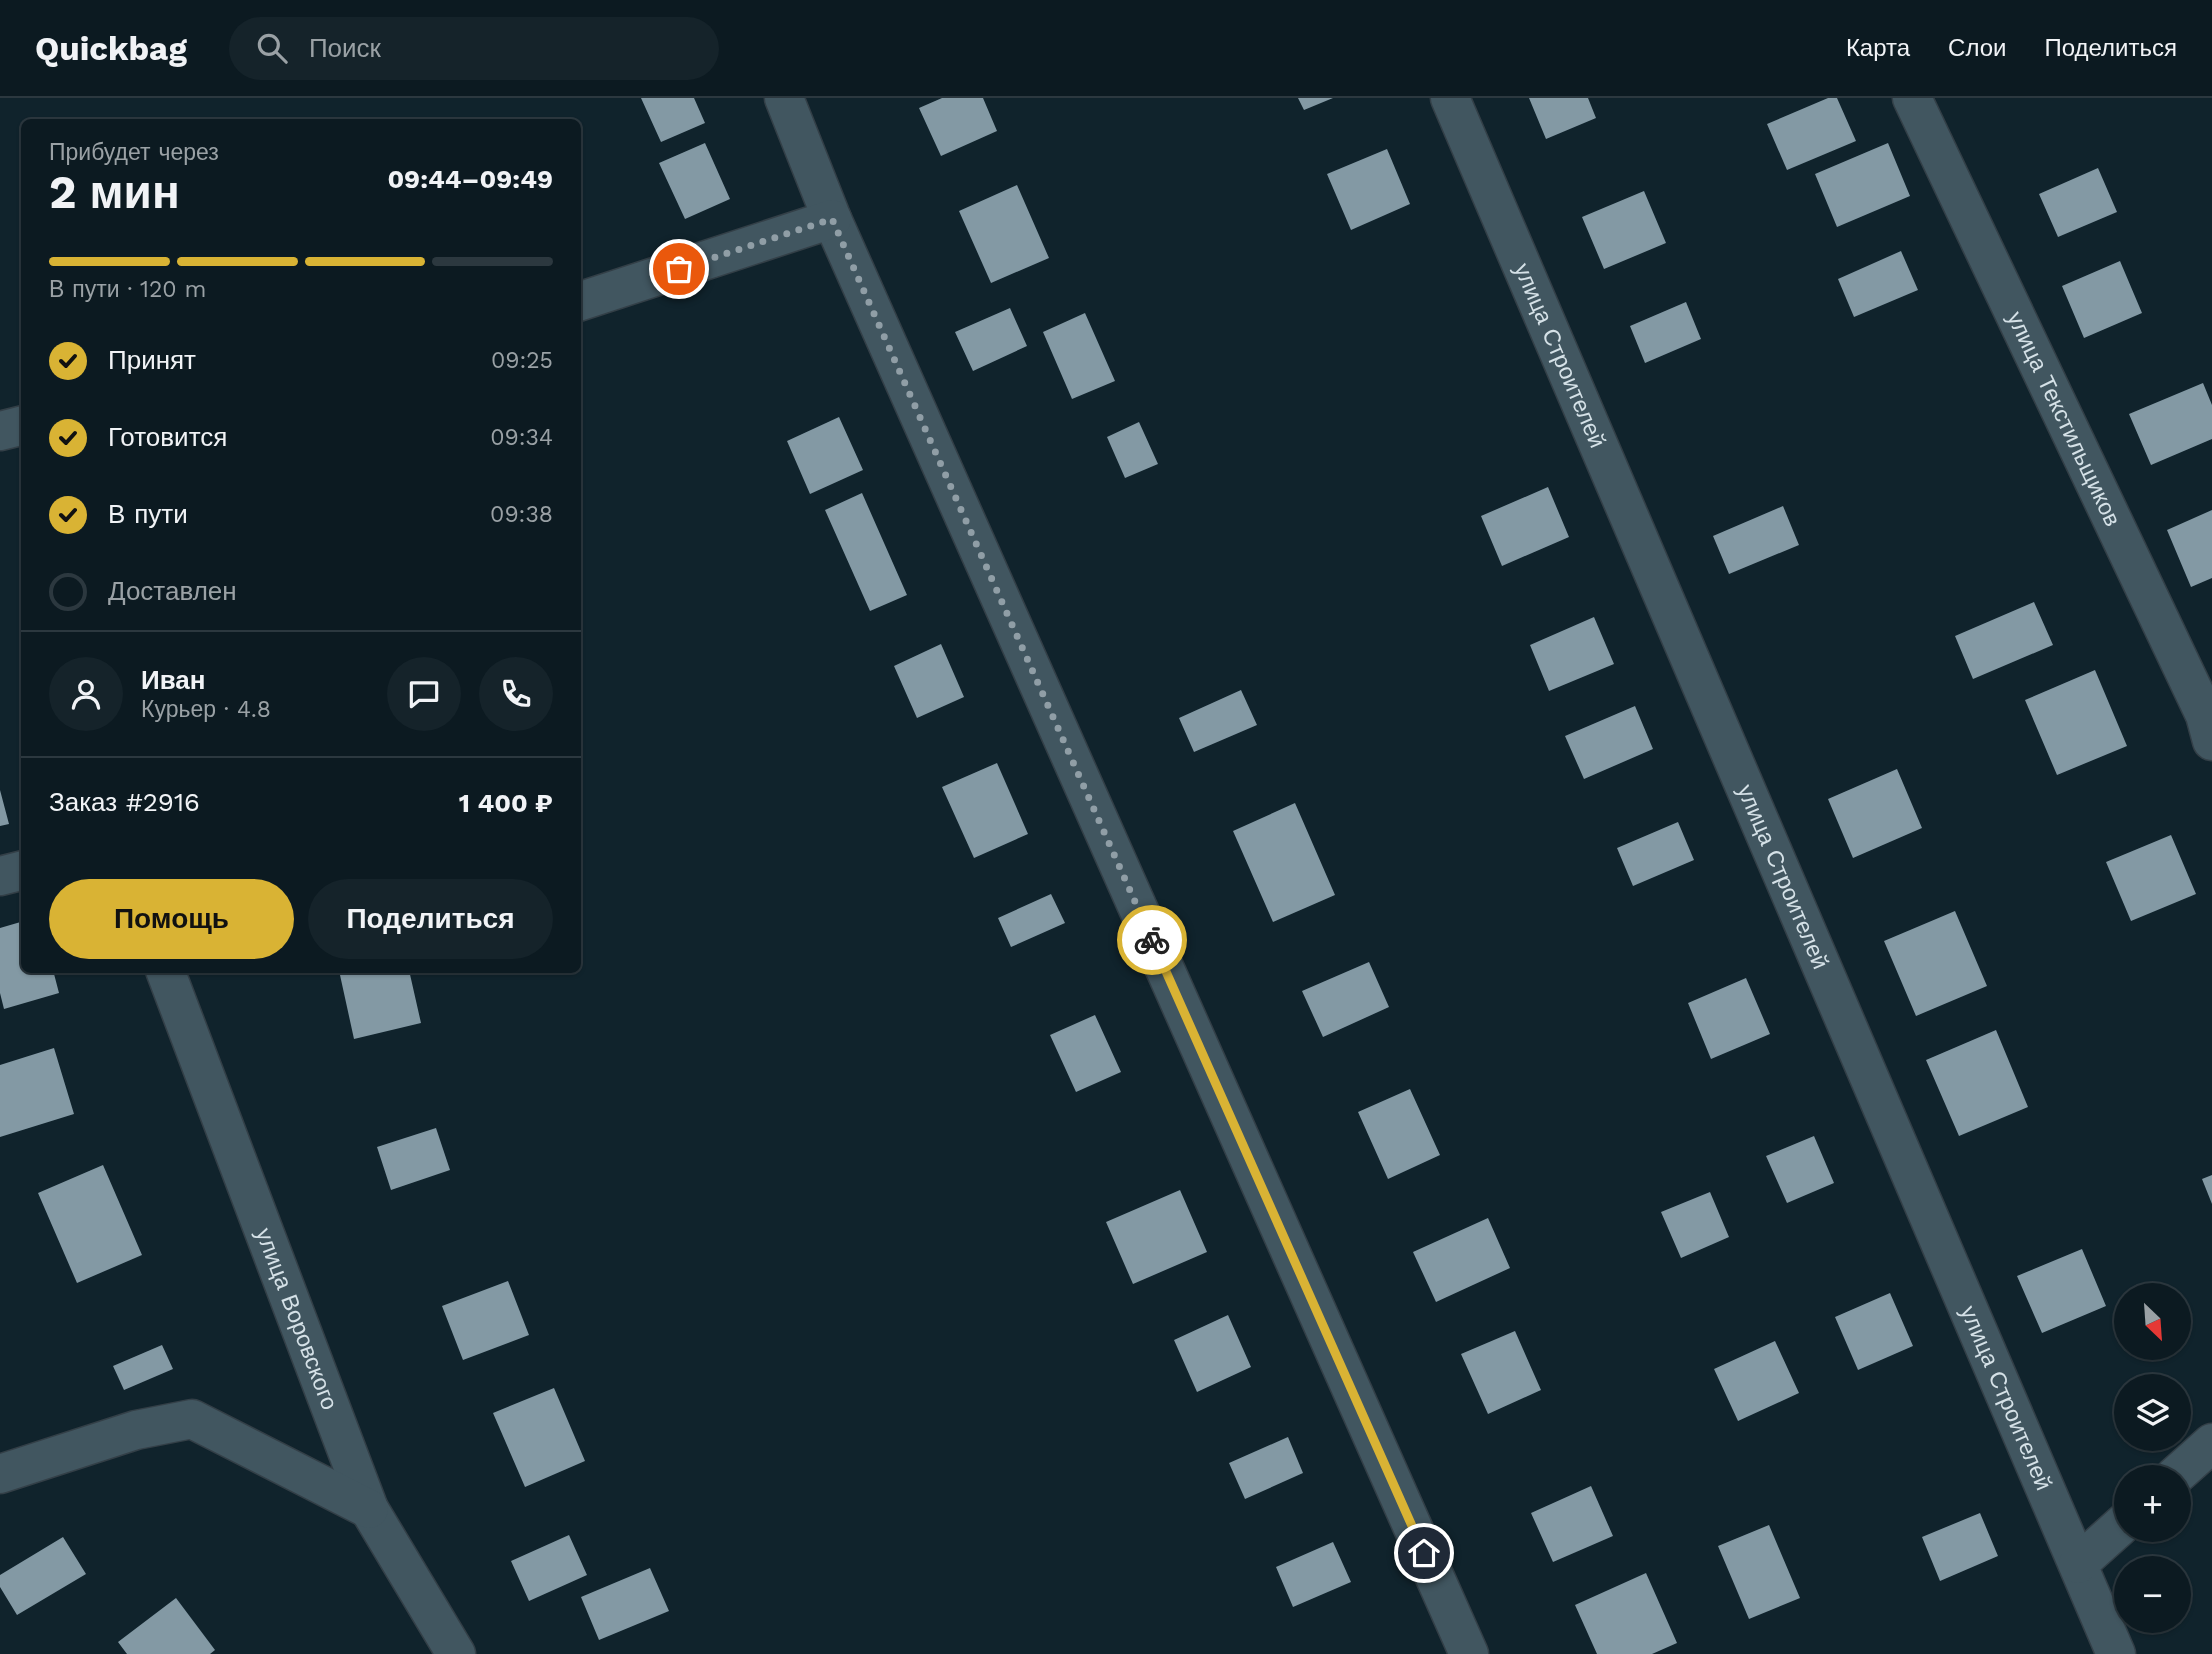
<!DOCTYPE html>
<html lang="ru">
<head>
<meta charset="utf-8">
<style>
	body { margin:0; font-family:"Work Sans",sans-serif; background:#15232a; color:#f1f3f6; height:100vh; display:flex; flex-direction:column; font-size:26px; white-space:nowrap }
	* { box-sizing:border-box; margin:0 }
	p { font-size:23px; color:#9aa1a5 }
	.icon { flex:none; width:38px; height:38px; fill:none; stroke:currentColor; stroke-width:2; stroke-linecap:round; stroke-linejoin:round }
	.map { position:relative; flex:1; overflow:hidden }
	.drawer { position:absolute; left:21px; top:21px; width:560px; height:854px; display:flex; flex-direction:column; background:#0c1a21; border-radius:10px; box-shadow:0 2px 5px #0004,0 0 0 2px #2c383f }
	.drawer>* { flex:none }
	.needle { width:46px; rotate:155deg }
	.controls { position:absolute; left:2114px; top:1185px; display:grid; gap:14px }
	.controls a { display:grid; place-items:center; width:77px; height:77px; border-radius:50%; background:#0c1a21; box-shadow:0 2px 5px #0004,0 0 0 2px #2c383f; font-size:35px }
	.pin { position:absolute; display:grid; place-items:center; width:60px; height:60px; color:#fff; margin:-30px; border:4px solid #fff; border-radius:50%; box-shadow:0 2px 7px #0007 }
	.courier { position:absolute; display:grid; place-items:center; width:70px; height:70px; margin:-35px; border:5px solid #d9b334; border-radius:50%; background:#fff; color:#222; box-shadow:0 2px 9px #0007 }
	.summary em { font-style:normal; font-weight:700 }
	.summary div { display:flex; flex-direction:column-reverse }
	.summary { display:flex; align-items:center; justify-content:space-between; height:119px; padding:0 28px }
	h1 { font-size:46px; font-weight:700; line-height:52px }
	.bar { display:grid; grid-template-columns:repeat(4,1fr); gap:10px 7px; align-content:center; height:84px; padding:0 28px }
	.bar i { height:9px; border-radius:5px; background:#2c383f }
	.bar .on { background:#d9b334 }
	.bar p { grid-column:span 4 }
	.line { display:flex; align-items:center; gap:18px; padding:0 28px; border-top:2px solid #2c383f }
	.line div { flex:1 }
	.round { display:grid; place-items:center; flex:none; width:74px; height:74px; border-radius:37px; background:#15232a }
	ol { padding:0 28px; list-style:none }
	li { display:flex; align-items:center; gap:21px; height:77px }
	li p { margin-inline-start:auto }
	li .icon { padding:7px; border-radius:50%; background:#d9b334; color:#111; stroke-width:4 }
	li:last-child { color:#9aa1a5 }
	li i { width:38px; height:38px; border:4px solid #2c383f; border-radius:50% }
	.button { display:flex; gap:14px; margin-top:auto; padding:14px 28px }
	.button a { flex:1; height:80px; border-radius:42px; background:#d9b334; color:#111; font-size:28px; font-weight:700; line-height:80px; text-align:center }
	.button a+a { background:#15232a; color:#f1f3f6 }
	header { display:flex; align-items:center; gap:42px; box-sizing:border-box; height:98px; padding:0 35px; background:#0c1a21; border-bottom:2px solid #2c383f }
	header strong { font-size:33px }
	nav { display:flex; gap:38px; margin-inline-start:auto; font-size:24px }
	.search { width:490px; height:63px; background:#15232a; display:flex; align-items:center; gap:18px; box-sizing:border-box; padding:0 24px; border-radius:38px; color:#9aa1a5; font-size:26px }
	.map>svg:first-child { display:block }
</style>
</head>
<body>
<header>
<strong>Quickbag</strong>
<div class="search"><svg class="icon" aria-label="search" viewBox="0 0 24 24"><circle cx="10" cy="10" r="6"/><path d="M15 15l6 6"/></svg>Поиск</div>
<nav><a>Карта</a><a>Слои</a><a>Поделиться</a></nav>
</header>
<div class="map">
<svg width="2212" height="1556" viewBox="0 0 2212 1556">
	<rect width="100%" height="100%" fill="#10232c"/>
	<!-- building -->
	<path fill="#8399a4" d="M641,0H694L705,25L661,44Z
		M942,0H983L997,33L941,58L919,10Z
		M1298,0H1333L1304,12Z
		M1529,0H1588L1596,20L1546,41Z
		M1828,0H1837L1856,43L1787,72L1767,26Z
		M705,45L730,101L685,121L659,65Z
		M1888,45L1910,98L1837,129L1815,76Z
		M1387,51L1410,106L1351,132L1327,76Z
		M2098,70L2117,114L2058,139L2039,96Z
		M1017,87L1049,160L991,185L959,113Z
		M1644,93L1666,145L1604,171L1582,119Z
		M1901,153L1918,192L1854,219L1838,181Z
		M2120,163L2142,215L2084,240L2062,188Z
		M1686,204L1701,241L1645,265L1630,228Z
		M1010,210L1027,248L973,273L955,234Z
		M1085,215L1115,283L1072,301L1043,234Z
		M2203,285L2212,307V341L2151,367L2129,316Z
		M839,319L863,372L810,396L787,343Z
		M1139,324L1158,366L1125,380L1107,339Z
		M1548,389L1569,439L1502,468L1481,418Z
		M862,395L907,497L870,513L825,412Z
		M1783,408L1799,447L1729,476L1713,438Z
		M2212,412V480L2191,489L2167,432Z
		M2034,504L2053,547L1973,581L1955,538Z
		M1594,519L1614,566L1549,593L1530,547Z
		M941,546L964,599L917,620L894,568Z
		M2095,572L2127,648L2057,677L2025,602Z
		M1241,592L1257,627L1194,654L1179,620Z
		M1635,608L1653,651L1584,681L1565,638Z
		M997,665L1028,736L974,760L942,689Z
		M1897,671L1922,730L1853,760L1828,701Z
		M0,692L9,726L0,728Z
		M1295,705L1335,797L1273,824L1233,733Z
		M1678,724L1694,762L1633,788L1617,750Z
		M2171,737L2196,796L2131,823L2106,764Z
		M1051,796L1065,825L1011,849L998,820Z
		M1955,813L1987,888L1916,918L1884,843Z
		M24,823V872H53L59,895L4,911L0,895V830Z
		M1369,864L1389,909L1323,939L1302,893Z
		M364,872H409L421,925L354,941L340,877Z
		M1746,880L1770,936L1711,961L1688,905Z
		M1095,917L1121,974L1076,994L1050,937Z
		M1996,932L2028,1009L1959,1038L1926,962Z
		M54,950L74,1016L0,1039V967Z
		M1410,991L1440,1057L1388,1081L1358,1014Z
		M436,1030L450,1072L391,1092L377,1049Z
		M1814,1038L1834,1085L1787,1105L1766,1058Z
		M103,1067L142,1157L77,1185L38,1095Z
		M2212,1077V1106L2202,1081Z
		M1180,1092L1207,1154L1133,1186L1106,1124Z
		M1710,1094L1729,1139L1681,1160L1661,1114Z
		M1488,1120L1510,1170L1436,1204L1413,1154Z
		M2082,1151L2106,1208L2042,1235L2017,1178Z
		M508,1183L529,1237L463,1262L442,1208Z
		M1890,1195L1913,1248L1858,1272L1835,1219Z
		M1228,1217L1251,1269L1197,1294L1174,1242Z
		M1515,1233L1541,1292L1488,1316L1461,1256Z
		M1775,1243L1799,1295L1738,1323L1714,1271Z
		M162,1247L173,1271L124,1292L113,1268Z
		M554,1290L585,1363L525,1389L493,1315Z
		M1288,1339L1303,1375L1245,1401L1229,1365Z
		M1591,1388L1613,1438L1553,1464L1531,1415Z
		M1980,1415L1998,1458L1940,1483L1922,1439Z
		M1769,1427L1800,1500L1749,1521L1718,1448Z
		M569,1437L587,1477L529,1503L511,1463Z
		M63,1439L86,1476L17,1517L0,1489V1477Z
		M1333,1444L1351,1484L1293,1509L1276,1469Z
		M650,1470L669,1513L599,1542L581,1499Z
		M1646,1475L1677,1545L1652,1556H1597L1575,1507Z
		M176,1500L215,1552L210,1556H127L118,1544Z"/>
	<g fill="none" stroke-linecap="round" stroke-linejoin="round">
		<defs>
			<g id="minor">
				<path d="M784,0L832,121L1469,1556"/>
				<path id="s1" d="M1450,0L2116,1556"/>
				<path id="s2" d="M1912,0L2205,617L2212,643"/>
				<path d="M578,204L832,121"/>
				<path d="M0,333L24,327"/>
				<path d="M0,778L24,772"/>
				<path id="s3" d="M165,872L369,1411L456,1556"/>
				<path d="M0,1376L136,1332L192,1321L369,1411"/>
				<path d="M2174,1379L2212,1345"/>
				<path d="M2078,1466L2126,1423"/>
			</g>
		</defs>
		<!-- minor casing -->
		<use href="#minor" stroke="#333f47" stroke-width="41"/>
		<!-- minor -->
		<use href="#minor" stroke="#415660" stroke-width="38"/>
	</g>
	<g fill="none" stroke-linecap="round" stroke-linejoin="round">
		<!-- done -->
		<path stroke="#909ea6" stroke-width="7" stroke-dasharray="0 12.6" d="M679,171L832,121L1152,842"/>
		<!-- route -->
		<path stroke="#d9b334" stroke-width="9" d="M1152,842L1424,1455"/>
	</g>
	<g text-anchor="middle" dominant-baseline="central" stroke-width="7" stroke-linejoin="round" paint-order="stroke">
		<!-- street labels -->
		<g font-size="23" fill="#d5e1e7" stroke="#040b0f">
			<text stroke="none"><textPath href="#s1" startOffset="280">улица Строителей</textPath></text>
			<text stroke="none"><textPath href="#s2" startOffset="355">улица Текстильщиков</textPath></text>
			<text stroke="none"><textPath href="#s1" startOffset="847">улица Строителей</textPath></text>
			<text stroke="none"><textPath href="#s3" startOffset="373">улица Воровского</textPath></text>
			<text stroke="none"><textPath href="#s1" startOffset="1414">улица Строителей</textPath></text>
		</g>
	</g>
</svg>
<div class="controls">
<a><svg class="needle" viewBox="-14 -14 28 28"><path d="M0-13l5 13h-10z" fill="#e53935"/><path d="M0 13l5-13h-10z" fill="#9aa1a5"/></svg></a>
<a><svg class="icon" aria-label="layers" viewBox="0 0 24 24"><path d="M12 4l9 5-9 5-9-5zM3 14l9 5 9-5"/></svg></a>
<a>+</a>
<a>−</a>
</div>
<div class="pin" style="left:679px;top:171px;background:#ea580c"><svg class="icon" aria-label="bag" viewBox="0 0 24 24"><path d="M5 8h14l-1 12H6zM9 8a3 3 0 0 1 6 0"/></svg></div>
<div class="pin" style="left:1424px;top:1455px;background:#1f2937"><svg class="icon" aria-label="home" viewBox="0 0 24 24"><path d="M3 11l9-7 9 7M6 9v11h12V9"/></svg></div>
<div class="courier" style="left:1152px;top:842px"><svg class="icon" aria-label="bike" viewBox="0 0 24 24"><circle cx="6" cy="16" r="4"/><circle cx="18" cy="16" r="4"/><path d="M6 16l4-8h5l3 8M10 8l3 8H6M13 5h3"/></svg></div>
<section class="drawer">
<div class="summary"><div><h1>2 мин</h1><p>Прибудет через</p></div><em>09:44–09:49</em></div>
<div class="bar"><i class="on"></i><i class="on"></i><i class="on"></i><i></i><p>В пути · 120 m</p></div>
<ol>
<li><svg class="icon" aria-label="check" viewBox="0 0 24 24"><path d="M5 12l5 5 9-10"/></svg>Принят<p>09:25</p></li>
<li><svg class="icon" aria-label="check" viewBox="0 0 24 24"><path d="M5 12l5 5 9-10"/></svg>Готовится<p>09:34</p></li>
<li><svg class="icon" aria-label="check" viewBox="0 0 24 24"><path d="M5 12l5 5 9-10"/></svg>В пути<p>09:38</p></li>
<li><i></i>Доставлен</li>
</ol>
<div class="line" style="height:126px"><a class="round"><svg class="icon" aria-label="person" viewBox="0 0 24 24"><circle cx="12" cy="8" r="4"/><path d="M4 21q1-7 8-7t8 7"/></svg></a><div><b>Иван</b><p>Курьер · 4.8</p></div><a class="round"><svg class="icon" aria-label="chat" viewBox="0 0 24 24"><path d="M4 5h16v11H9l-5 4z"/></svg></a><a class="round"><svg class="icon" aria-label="phone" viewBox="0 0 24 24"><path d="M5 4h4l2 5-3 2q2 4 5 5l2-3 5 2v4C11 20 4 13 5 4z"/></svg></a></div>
<div class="line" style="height:91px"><div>Заказ #2916</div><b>1 400 ₽</b></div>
<div class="button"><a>Помощь</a><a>Поделиться</a></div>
</section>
</div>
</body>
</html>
